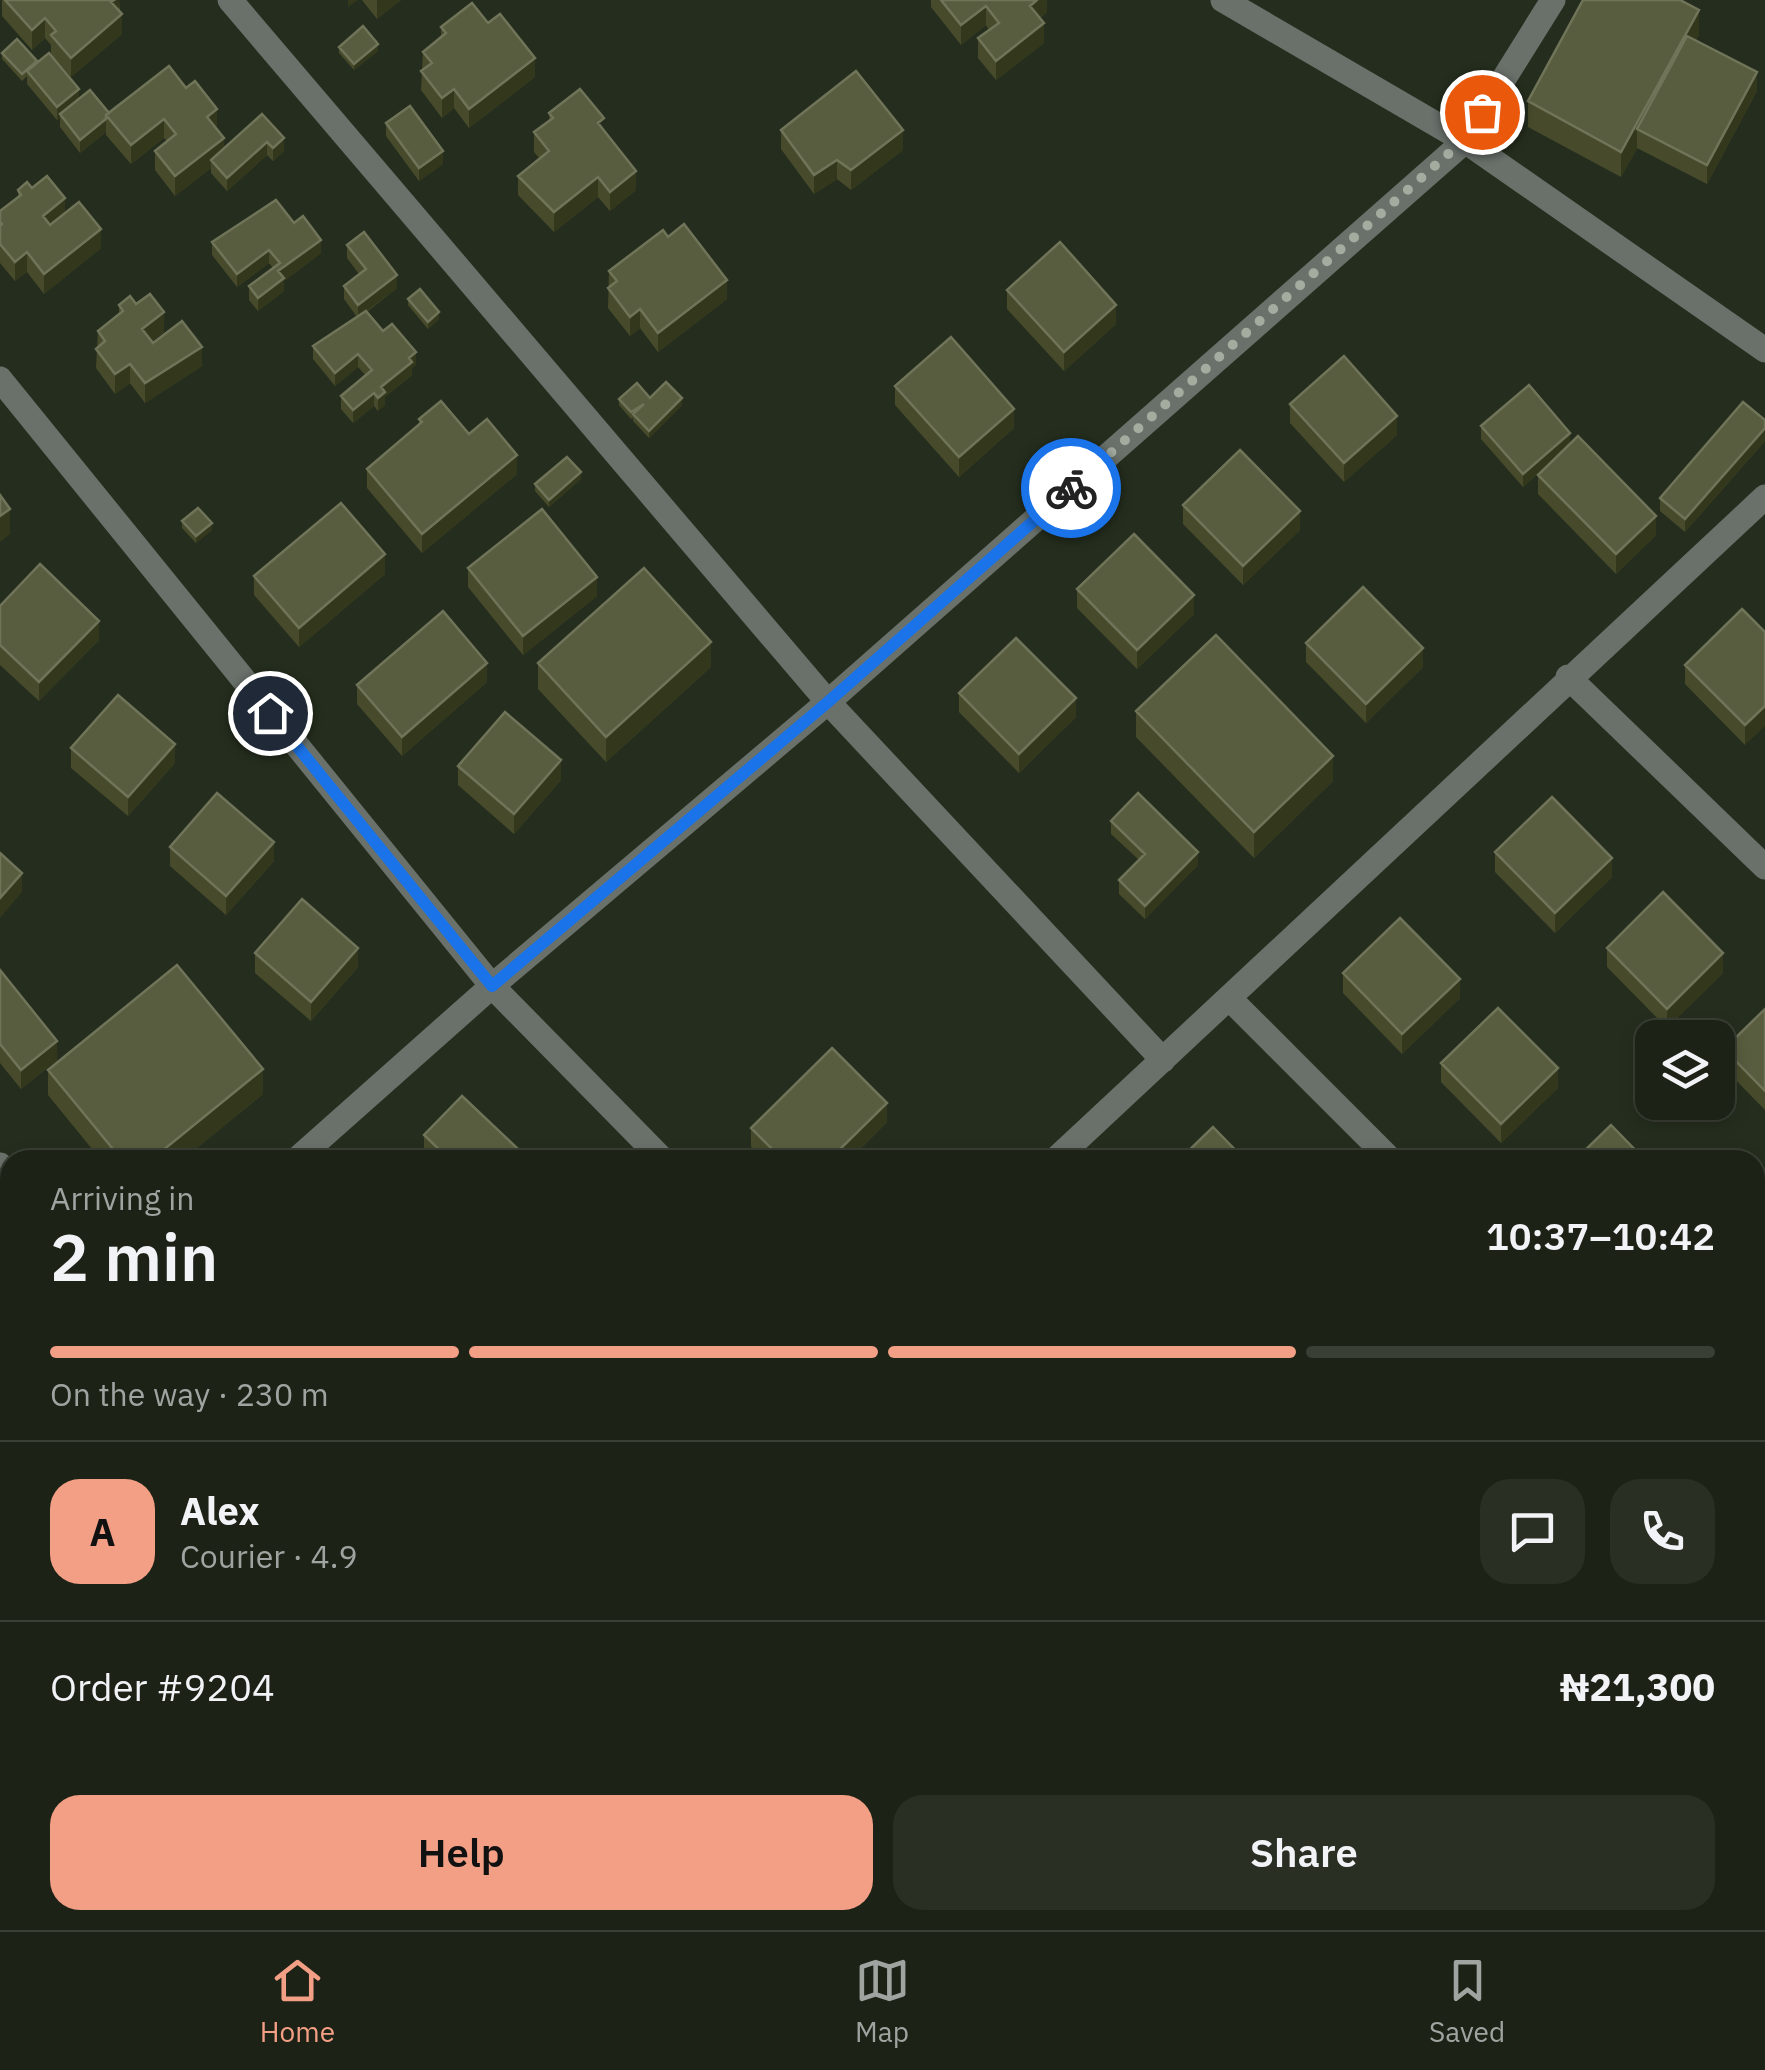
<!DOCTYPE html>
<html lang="en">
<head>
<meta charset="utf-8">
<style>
	body { margin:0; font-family:"IBM Plex Sans",sans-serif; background:#292f23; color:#f1f3f6; height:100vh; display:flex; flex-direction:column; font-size:38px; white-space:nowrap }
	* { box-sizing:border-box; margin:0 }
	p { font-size:32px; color:#a0a4a1 }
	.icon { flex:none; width:55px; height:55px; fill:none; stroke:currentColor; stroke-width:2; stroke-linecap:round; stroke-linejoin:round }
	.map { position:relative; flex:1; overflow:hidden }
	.panel { position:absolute; left:0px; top:1150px; width:1765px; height:780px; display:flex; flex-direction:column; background:#1c2216; border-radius:30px 30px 0 0; box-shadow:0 5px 15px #0003,0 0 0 2px #3a3f35 }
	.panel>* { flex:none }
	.tools { position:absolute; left:1635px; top:1020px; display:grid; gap:20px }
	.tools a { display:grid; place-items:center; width:100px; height:100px; border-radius:20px; background:#1c2216; box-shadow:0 5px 15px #0003,0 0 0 2px #3a3f35; font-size:50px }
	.pin { position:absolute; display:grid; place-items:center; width:85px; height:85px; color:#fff; margin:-42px; border:5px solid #fff; border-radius:50%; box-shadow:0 2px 10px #0007 }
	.courier { position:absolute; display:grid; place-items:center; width:100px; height:100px; margin:-50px; border:8px solid #1a73e8; border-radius:50%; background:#fff; color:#222; box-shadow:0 2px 12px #0007 }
	.headline em { font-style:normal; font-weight:600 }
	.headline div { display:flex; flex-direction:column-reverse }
	.headline { display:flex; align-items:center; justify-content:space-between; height:170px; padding:0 50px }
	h1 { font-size:65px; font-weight:600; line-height:75px }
	.bar { display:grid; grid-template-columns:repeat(4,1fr); gap:15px 10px; align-content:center; height:120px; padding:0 50px }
	.bar i { height:12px; border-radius:8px; background:#3a3f35 }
	.bar .current { background:#f39f85 }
	.bar p { grid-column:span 4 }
	.line { display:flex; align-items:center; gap:25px; padding:0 50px; border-top:2px solid #3a3f35 }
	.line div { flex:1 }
	.round { display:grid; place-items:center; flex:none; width:105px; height:105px; border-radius:30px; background:#292f23 }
	.action { display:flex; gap:20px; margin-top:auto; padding:20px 50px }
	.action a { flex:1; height:115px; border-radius:30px; background:#f39f85; color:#111; font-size:40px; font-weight:600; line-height:115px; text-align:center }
	.action a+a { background:#292f23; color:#f1f3f6 }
	.tabs { display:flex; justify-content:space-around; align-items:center; height:140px; border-top:2px solid #3a3f35; background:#1c2216; font-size:28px; color:#a0a4a1 }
	.tabs a { display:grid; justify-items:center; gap:5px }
	.tabs .current { color:#f39f85 }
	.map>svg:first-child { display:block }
</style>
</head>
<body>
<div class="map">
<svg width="1765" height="1930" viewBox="0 0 1765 1930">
	<rect width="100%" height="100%" fill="#252e1e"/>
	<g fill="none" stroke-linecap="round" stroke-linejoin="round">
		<!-- minor -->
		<path stroke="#6a716b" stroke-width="25" d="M230,0L828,702L1163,1060
			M1223,0L1465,141L1765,350
			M0,379L492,986L663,1160
			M1568,677L1765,867
			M1229,998L1391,1160
			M296,1160L492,986L828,702L1465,141L1553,0
			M1055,1160L1765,497
			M0,1165L10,1177
			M1755,1525L1765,1535
			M637,1920L645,1930
			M1349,1920L1358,1930"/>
	</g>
	<!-- wall -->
	<path fill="#484b2b" d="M2,0H119L122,34L71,77L51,54V45L45,38L32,50L2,16Z
		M362,0H401L377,19Z
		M931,0H1047V12L1040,18L1044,43L996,80L978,58V38L989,30L986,25L961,45L931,7Z
		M441,27L535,77L469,128L454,108L442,118L421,90L423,52L441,37Z
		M1699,35L1696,40L1757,91L1707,184L1637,148L1621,177L1528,127V101Z
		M339,47L378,51L354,70L339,53Z
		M2,53L37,63L79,99L109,113L169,66L217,128L224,148L262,114L284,151L273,161L267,155L227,191L211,173V168L175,196L155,170V151L167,141L164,138L131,164L106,135V132L80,153L60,127V118L57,120L27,84V76L22,81L2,59Z
		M549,113L604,131L636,190L610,211L598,197L554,232L518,195V176L540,159L534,152V132L549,121Z
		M386,123L443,164L419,181L386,136Z
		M781,130L903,150L851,190L837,179L814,194L781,149Z
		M32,188L65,213L101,248L44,294L27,272L15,281L0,263V211L18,197V190Z
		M294,223L321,253L284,281V291L258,311L249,300V286L273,268L269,263L237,287L212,255V242Z
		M668,237L727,299L658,352L640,328L630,336L608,308L609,271Z
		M347,245L397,288L367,312L383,331L416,365L412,368V375L385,397V405L378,411L374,406L353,423L341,409V396L366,376L358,367L335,386L313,359V346L357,317L344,299V286L359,274L347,258Z
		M1007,290L1116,324L1064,371L1007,309Z
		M408,299L439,319L428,329L408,305Z
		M136,304L164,332L152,341L202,366L145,403L130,383L115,394L96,368L98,331L119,315V305Z
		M895,386L1014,428L959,477L895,405Z
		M650,398L682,405L649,438L633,421V418L631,419L619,405V399Z
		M1290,404L1397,435L1344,482L1290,423Z
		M419,419L517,474L422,553L367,488V469L419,425Z
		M1765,420V441L1685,532L1660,511V498Z
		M1481,426L1570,444L1656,535L1616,574L1538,494V475L1549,464L1523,487L1481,439Z
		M581,479L549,507L535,491V484Z
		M1183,505L1300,530L1243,585L1183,524Z
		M182,521L212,530L196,543L182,528Z
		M468,568L597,596L523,655L468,587Z
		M385,574L299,647L254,595V576Z
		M1077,589L1194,614L1137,669L1077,608Z
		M0,606L99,640L39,701L0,665Z
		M1765,632L1745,745L1685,684V665Z
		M1306,643L1423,667L1366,723L1306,662Z
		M538,663L711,667L606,762L538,689Z
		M487,682L402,756L357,704V685Z
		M959,693L1076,717L1019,773L959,712Z
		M1136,711L1333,781L1254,858L1136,737Z
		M71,748L175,763L128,816L71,768Z
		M458,766L561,780L514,834L458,785Z
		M1111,821L1198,865L1145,919L1119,894V880L1139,860L1111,834Z
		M170,847L274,861L226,915L170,866Z
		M1495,852L1612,877L1555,933L1495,872Z
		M1607,948L1723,973L1667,1028L1607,967Z
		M255,953L358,967L311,1021L255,973Z
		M0,970L57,1060L21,1089L0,1063Z
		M1343,973L1460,998L1402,1054L1343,993Z
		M1765,1009V1110L1724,1068V1049Z
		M1441,1063L1558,1088L1501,1143L1441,1082Z
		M48,1070L263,1094L182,1160H101L48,1095Z
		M887,1122L849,1160H764L751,1147V1128Z
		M424,1135L517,1160H437L424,1148Z
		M869,1920H984L986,1930H869Z
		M1113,1920H1199L1188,1930H1123Z
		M1503,1920H1592L1582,1930H1513Z"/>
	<!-- shaded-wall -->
	<path fill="#33381d" d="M114,0H119V15L111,2Z
		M348,0H358L348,7Z
		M377,0H401L377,19Z
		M1037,0H1047V12L1030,25V6Z
		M986,6V25L961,45V25Z
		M1699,10V35L1645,133L1637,129V148L1621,177V152Z
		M122,14V34L71,77V58Z
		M45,18V38L32,50V30Z
		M1044,23V43L996,80V61Z
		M378,44V51L354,70V64Z
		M535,58V77L469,128V109Z
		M1757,72V91L1707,184V165Z
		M79,89V102L60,114V118L57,120V107Z
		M454,89V108L442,118V98Z
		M217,109V128L207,136V117Z
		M106,119V132L80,153V140Z
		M164,119V138L131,164V145Z
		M903,130V150L851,190V170Z
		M224,138V157L211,160V168L175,196V176Z
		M284,138V151L273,161V148Z
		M267,142V155L227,191V178Z
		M443,151V164L419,181V168Z
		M837,160V179L814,194V175Z
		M636,171V190L610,211V192Z
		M598,177V197L554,232V212Z
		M65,198V217L43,235V216Z
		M101,229V248L44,294V274Z
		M321,240V253L284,281V291L258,311V298L278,271Z
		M269,250V263L237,287V274Z
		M27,252V272L15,281V262Z
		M397,275V288L358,318V305Z
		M727,280V299L658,352V333Z
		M1116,305V324L1064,371V352Z
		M640,309V328L630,336V317Z
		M164,312V332L142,348V329Z
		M439,312V319L428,329V322Z
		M202,347V366L145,403V383Z
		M416,352V365L412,368V375L385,397V405L378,411V398L381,387Z
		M358,354V367L335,386V373Z
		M130,364V383L115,394V374Z
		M374,393V406L353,423V410Z
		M682,398V405L649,438V431Z
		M1014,409V428L959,477V457Z
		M1397,416V435L1344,482V463Z
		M1765,428V441L1685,532V519Z
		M1570,433V446L1523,487V474Z
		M517,455V474L422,553V534Z
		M581,472V479L549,507V500Z
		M10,509V534L0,542V516Z
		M1300,511V530L1243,585V566Z
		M1656,516V535L1616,574V554Z
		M212,523V530L196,543V536Z
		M385,554V574L299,647V628Z
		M597,577V596L523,655V636Z
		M1194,595V614L1137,669V650Z
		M99,621V640L39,701V682Z
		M711,642V667L606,762V737Z
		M1423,648V667L1366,723V704Z
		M487,663V682L402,756V737Z
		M1076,698V717L1019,773V754Z
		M1765,706V726L1745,745V725Z
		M175,744V763L128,816V797Z
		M1333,756V781L1254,858V832Z
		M561,760V780L514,834V814Z
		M274,842V861L226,915V896Z
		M1198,852V865L1145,919V906Z
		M1612,858V877L1555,933V913Z
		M22,873V892L0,918V898Z
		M358,948V967L311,1021V1002Z
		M1723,953V973L1667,1028V1009Z
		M1460,979V998L1402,1054V1034Z
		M57,1041V1060L21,1089V1070Z
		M1558,1068V1088L1501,1143V1124Z
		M263,1069V1094L182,1160H151Z
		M887,1103V1122L849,1160H829Z
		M517,1148V1160H506Z
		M1765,1288V1308L1755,1318V1298Z
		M1765,1701V1720L1755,1731V1712Z
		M1179,1920H1199L1188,1930H1168Z
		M1572,1920H1592L1582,1930H1562Z"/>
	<!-- building -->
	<path fill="#595d3f" stroke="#707459" stroke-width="2.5" d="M5,0H114L111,2L122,14L71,58L51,35L56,31L45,18L32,30Z
		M941,0H1037L1030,6L1044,23L996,61L978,38L999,23L986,6L961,25Z
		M1583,0H1680L1699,10L1621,152L1528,101Z
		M472,3L488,23L500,14L535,58L469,109L454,89L442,98L421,71L432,63L423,52L446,33L441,27Z
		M363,26L378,44L354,64L339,47Z
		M1687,36L1757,72L1707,165L1637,129Z
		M17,39L37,61L22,74L2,53Z
		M49,53L79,89L57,107L27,71Z
		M169,66L186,88L195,81L217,109L207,117L224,138L175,176L155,151L176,134L164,119L131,145L106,115Z
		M856,71L903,130L851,170L837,160L814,175L781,130Z
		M580,89L604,118L598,123L636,171L610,192L598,177L554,212L518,176L549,151L534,132L553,118L549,113Z
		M90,90L109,113L106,115V119L80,140L60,114Z
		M410,106L443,151L419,168L386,123Z
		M262,114L284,138L273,148L267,142L227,178L211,160Z
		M47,176L65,198L43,216L50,225L79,202L101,229L44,274L27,252L15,262L0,244V226L2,224L0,222V211L21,195L18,190L27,182L32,188Z
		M276,200L294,223L303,216L321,240L278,271L284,278L258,298L249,286L280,263L269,250L237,274L212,242Z
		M684,224L727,280L658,333L640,309L630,317L608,288L617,281L609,271L663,230L668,237Z
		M364,232L397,275L358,305L344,286L366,269L347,245Z
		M1060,242L1116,305L1064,352L1007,290Z
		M420,289L439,312L428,322L408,299Z
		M150,294L164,312L142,329L153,343L182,321L202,347L145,383L130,364L115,374L96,349L105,341L98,331L123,311L119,305L130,296L136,304Z
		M366,311L383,331L392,324L416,352L409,358L412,362L381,387L385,392L378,398L374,393L353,410L341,396L372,370L358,354L335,373L313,346Z
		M951,337L1014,409L959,457L895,386Z
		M1344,356L1397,416L1344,463L1290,404Z
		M666,382L682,398L649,431L633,414L644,404L631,412L619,399L637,383L650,398Z
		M1529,385L1570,433L1523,474L1481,426Z
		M441,401L469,434L487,419L517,455L422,534L367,469L422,422L419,419Z
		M1743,402L1765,420V428L1685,519L1660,498Z
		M1578,436L1656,516L1616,554L1538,475Z
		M1240,450L1300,511L1243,566L1183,505Z
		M567,457L581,472L549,500L535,484Z
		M0,495L10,509L0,516Z
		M341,503L385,554L299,628L254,576Z
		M198,508L212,523L196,536L182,521Z
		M542,509L597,577L523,636L468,568Z
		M1134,534L1194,595L1137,650L1077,589Z
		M40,564L99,621L39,682L0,645V606Z
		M644,568L711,642L606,737L538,663Z
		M1363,587L1423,648L1366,704L1306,643Z
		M1742,609L1765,632V706L1745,725L1685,665Z
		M443,611L487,663L402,737L357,685Z
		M1216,635L1333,756L1254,832L1136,711Z
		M1016,638L1076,698L1019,754L959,693Z
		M118,695L175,744L128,797L71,748Z
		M505,712L561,760L514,814L458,766Z
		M217,793L274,842L226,896L170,847Z
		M1138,793L1198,852L1145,906L1119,880L1145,854L1111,821Z
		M1552,797L1612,858L1555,913L1495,852Z
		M0,853L22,873L0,898Z
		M1663,892L1723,953L1667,1009L1607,948Z
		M302,899L358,948L311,1002L255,953Z
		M1400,918L1460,979L1402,1034L1343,973Z
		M177,965L263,1069L151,1160H122L48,1070Z
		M0,970L57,1041L21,1070L0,1044Z
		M1498,1008L1558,1068L1501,1124L1441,1063Z
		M1765,1009V1091L1724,1049Z
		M832,1048L887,1103L829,1160H783L751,1128Z
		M462,1096L517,1148L506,1160H450L424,1135Z
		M1611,1125L1645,1160H1575Z
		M1213,1127L1245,1160H1179Z
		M1765,1250V1288L1755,1298V1258H1756Z
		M1755,1664L1765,1673V1701L1755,1712Z
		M873,1920H984L986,1922L977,1930H883Z
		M1132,1920H1179L1168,1930H1142Z
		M1522,1920H1572L1562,1930H1532Z"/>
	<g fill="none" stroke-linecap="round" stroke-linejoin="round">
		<!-- done -->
		<path stroke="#a4ab9f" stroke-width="10" stroke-dasharray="0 18" d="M1071,488L1464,140L1482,112"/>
		<!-- route -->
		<path stroke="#1a73e8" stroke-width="12" d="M270,713L492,986L828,702L1071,488"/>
	</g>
</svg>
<div class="tools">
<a><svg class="icon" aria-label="layers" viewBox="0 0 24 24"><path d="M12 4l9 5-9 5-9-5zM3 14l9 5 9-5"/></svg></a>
</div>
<div class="pin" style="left:1482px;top:112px;background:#ea580c"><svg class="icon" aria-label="bag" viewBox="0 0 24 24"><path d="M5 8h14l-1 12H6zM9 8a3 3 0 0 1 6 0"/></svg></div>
<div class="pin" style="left:270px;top:713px;background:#1f2937"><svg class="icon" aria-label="home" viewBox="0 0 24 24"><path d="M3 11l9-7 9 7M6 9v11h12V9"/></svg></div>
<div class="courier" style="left:1071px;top:488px"><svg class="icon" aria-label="bike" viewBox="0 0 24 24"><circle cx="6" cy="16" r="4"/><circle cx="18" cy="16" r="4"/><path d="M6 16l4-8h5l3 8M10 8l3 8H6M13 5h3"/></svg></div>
<section class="panel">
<div class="headline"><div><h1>2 min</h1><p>Arriving in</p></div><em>10:37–10:42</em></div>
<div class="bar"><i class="current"></i><i class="current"></i><i class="current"></i><i></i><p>On the way · 230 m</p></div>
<div class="line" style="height:180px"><b class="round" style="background:#f39f85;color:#111">A</b><div><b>Alex</b><p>Courier · 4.9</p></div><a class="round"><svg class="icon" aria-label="chat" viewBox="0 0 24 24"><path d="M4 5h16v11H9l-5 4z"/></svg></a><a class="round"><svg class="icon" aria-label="phone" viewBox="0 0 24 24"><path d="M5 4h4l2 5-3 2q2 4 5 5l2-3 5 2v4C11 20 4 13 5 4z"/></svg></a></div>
<div class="line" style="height:130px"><div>Order #9204</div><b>₦21,300</b></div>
<div class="action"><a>Help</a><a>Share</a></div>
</section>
</div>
<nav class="tabs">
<a class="current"><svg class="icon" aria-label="home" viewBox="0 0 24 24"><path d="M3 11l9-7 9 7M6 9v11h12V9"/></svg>Home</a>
<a><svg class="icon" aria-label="map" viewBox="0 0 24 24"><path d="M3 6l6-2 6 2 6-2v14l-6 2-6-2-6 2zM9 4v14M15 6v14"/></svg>Map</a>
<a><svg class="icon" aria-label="saved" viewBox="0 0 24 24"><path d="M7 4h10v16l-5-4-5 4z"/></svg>Saved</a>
</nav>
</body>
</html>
